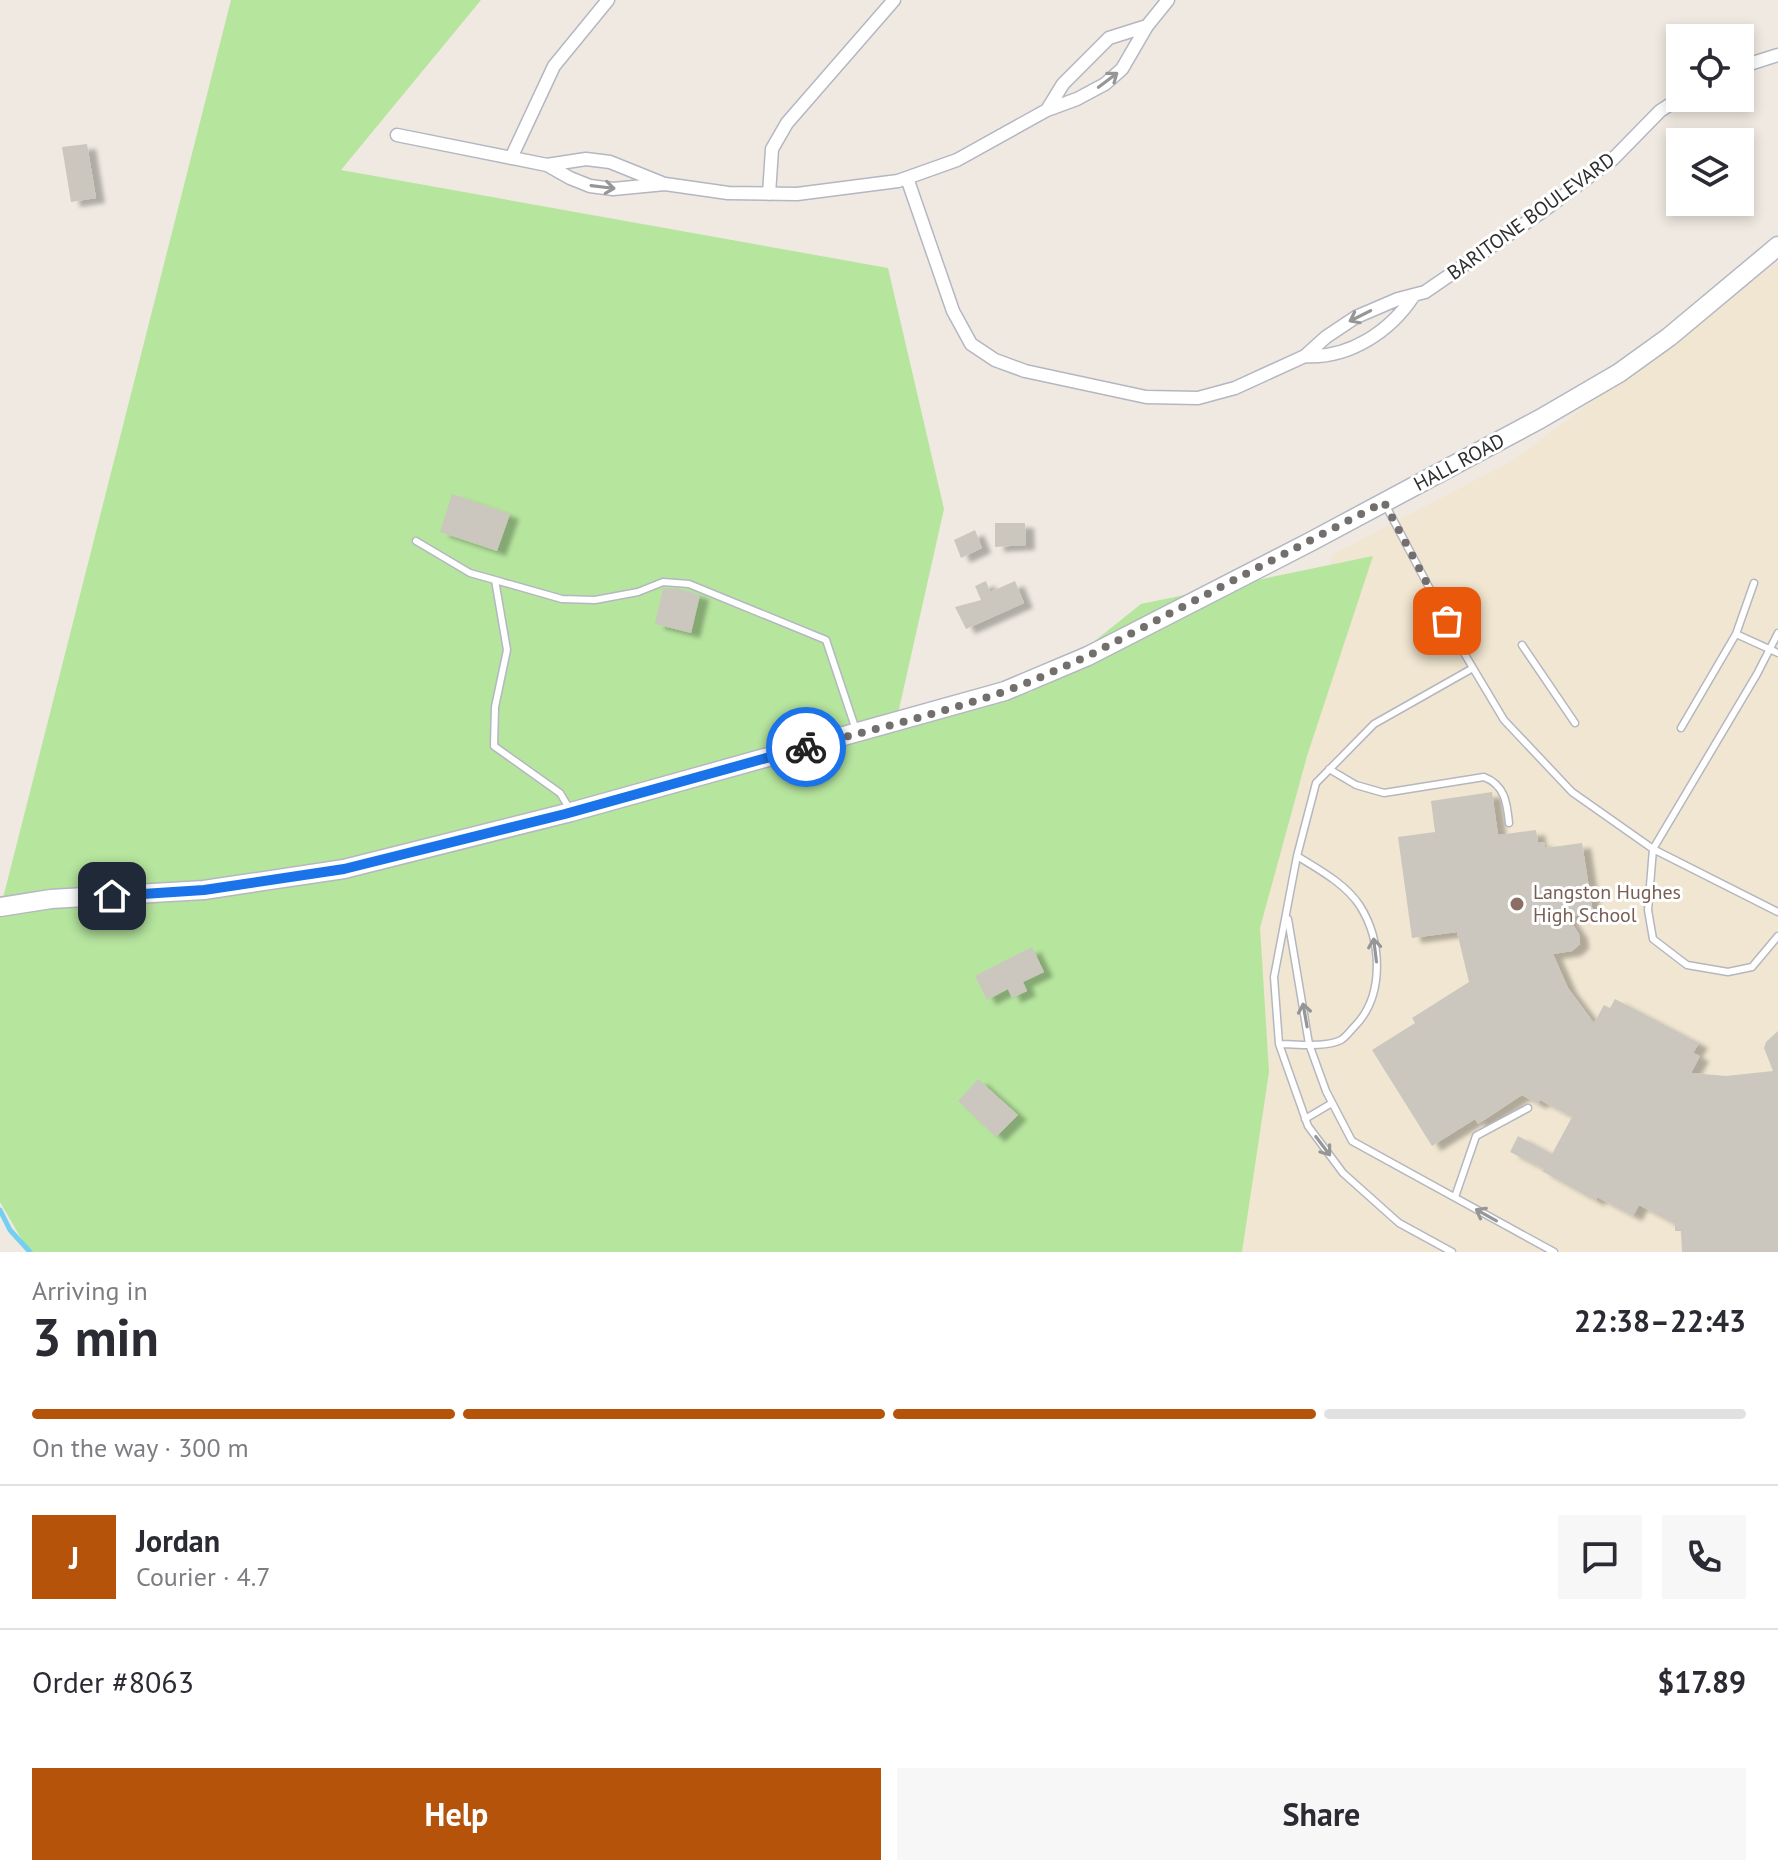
<!DOCTYPE html>
<html lang="en">
<head>
<meta charset="utf-8">
<style>
	body { margin:0; font-family:"PT Sans",sans-serif; background:#f7f7f7; color:#2b2b33; height:100vh; display:flex; flex-direction:column; font-size:30px; white-space:nowrap }
	* { box-sizing:border-box; margin:0 }
	p { font-size:26px; color:#7c7c81 }
	.icon { flex:none; width:44px; height:44px; fill:none; stroke:currentColor; stroke-width:2; stroke-linecap:round; stroke-linejoin:round }
	.map { position:relative; height:1252px; overflow:hidden }
	.drawer { display:flex; flex-direction:column; background:#fff; flex:1 }
	.drawer>* { flex:none }
	.tools { position:absolute; left:1666px; top:24px; display:grid; gap:16px }
	.tools a { display:grid; place-items:center; width:88px; height:88px; border-radius:0px; background:#fff; box-shadow:0 4px 12px #0003; font-size:40px }
	.pin { position:absolute; display:grid; place-items:center; width:68px; height:68px; color:#fff; margin:-34px; border-radius:16px; box-shadow:0 4px 12px #0006 }
	.courier { position:absolute; display:grid; place-items:center; width:80px; height:80px; margin:-40px; border:6px solid #1a73e8; border-radius:50%; background:#fff; color:#222; box-shadow:0 2px 10px #0007 }
	.headline em { font-style:normal; font-weight:800 }
	.headline div { display:flex; flex-direction:column-reverse }
	.headline { display:flex; align-items:center; justify-content:space-between; height:136px; padding:0 32px }
	h1 { font-size:52px; font-weight:800; line-height:60px }
	.bar { display:grid; grid-template-columns:repeat(4,1fr); gap:12px 8px; align-content:center; height:96px; padding:0 32px }
	.bar i { height:10px; border-radius:6px; background:#e1e1e2 }
	.bar .selected { background:#b45309 }
	.bar p { grid-column:span 4 }
	.line { display:flex; align-items:center; gap:20px; padding:0 32px; border-top:2px solid #e1e1e2 }
	.line div { flex:1 }
	.round { display:grid; place-items:center; flex:none; width:84px; height:84px; border-radius:0px; background:#f7f7f7 }
	.button { display:flex; gap:16px; margin-top:auto; padding:16px 32px }
	.button a { flex:1; height:92px; border-radius:0px; background:#b45309; color:#fff; font-size:32px; font-weight:800; line-height:92px; text-align:center }
	.button a+a { background:#f7f7f7; color:#2b2b33 }
	.map>svg:first-child { display:block }
</style>
</head>
<body>
<div class="map">
<svg width="1778" height="1252" viewBox="0 0 1778 1252">
	<defs>
		<filter id="shadow"><feDropShadow dx="9" dy="5" stdDeviation="2" flood-color="#0004"/></filter>
	</defs>
	<rect width="100%" height="100%" fill="#efe9e1"/>
	<!-- education -->
	<path fill="#f0e6d1" d="M1778,262V1252H1179L1332,555L1514,460Z"/>
	<!-- green -->
	<path fill="#b6e59e" d="M231,0H481L341,170L888,268L944,509L895,727L1031,692L1141,604L1373,556L1307,756L1260,928L1269,1072L1242,1252H29L0,1202V910Z"/>
	<g fill="none" stroke-linecap="round" stroke-linejoin="round">
		<!-- stream -->
		<path stroke="#75cff0" stroke-width="5" d="M0,1210L10,1230L30,1252"/>
	</g>
	<!-- building -->
	<path fill="#cbc7bf" filter="url(#shadow)" d="M87,144L96,198L71,202L62,147Z
		M452,494L510,514L497,551L440,532Z
		M995,523H1025L1026,545L995,547Z
		M975,530L982,548L961,558L954,540Z
		M986,581L990,592L1015,581L1024,603L966,629L955,607L981,600L975,586Z
		M663,588L680,589L700,595L691,633L655,624Z
		M1492,792L1498,835L1536,830L1538,843L1545,842V848L1582,843L1593,913L1568,917L1579,934L1580,944L1572,951L1553,954L1568,988L1594,1023L1604,1005L1610,1008L1615,999L1699,1043L1693,1053L1700,1056L1691,1073L1726,1076L1773,1071L1764,1048L1766,1042L1778,1031V1252H1682L1681,1231H1675V1224L1639,1205L1633,1216L1597,1197L1596,1201L1542,1171L1544,1169L1510,1152L1518,1136L1552,1154L1572,1117L1540,1100L1538,1104L1522,1095L1478,1124L1475,1119L1432,1146L1372,1050L1415,1023L1412,1018L1469,982L1457,932L1412,938L1398,837L1435,832L1431,801Z
		M1032,947L1044,972L1023,982L1027,991L1012,998L1008,989L987,1000L975,976Z
		M978,1079L1018,1115L996,1137L958,1101Z"/>
	<g fill="none" stroke-linecap="round" stroke-linejoin="round">
		<defs>
			<path id="lane" d="M1386,506L1461,648L1504,720L1572,792L1653,849L1757,674L1778,633
				M416,541L470,573L495,580
				M1736,634L1778,653
				M1522,645L1575,723
				M1681,728L1736,634L1754,583
				M1329,769L1356,785L1384,793L1484,777C1505,785 1507,803 1509,823
				M571,811L560,793L494,746L495,707L507,650L495,580L562,599L595,600L638,592L663,582L689,584L826,640L856,730
				M1778,912L1653,849L1648,910L1653,939L1687,965L1728,972L1752,967L1778,936
				M1288,919L1309,1044L1326,1091L1352,1141L1554,1252
				M1279,1044C1297,1044 1324,1048 1341,1040C1346,1037 1350,1031 1354,1027C1385,996 1382,941 1360,906C1346,884 1318,869 1297,856
				M1305,1119L1332,1103
				M1455,1197L1476,1136L1528,1108
				M1452,1252L1399,1223L1343,1173L1308,1126L1279,1044L1274,977L1297,856L1316,783L1374,724L1473,668"/>
			<path id="street" d="M1740,67L1778,55
				M1047,110L1063,84L1109,38L1147,26
				M397,135L547,165L586,159L610,162L662,183
				M511,158L554,66L608,0
				M547,165L570,178L590,186L613,189L665,184L728,193L797,194L898,181L957,160L1047,110L1077,99L1105,84L1122,69L1147,26L1168,0
				M907,178L953,311L971,344L995,360L1025,371L1146,397L1198,398L1235,388L1305,356L1326,337L1356,317L1398,299L1425,292L1543,211L1613,159L1660,111L1680,98
				M769,194L772,149L787,123L894,0
				M1305,356C1349,359 1391,331 1414,295"/>
			<path id="secondary" d="M0,907L51,899L204,890L344,869L571,812L1005,691L1088,656L1310,542L1540,419L1619,373L1669,337L1778,246"/>
		</defs>
		<!-- lane casing -->
		<use href="#lane" stroke="#b4b7c1" stroke-width="9"/>
		<!-- street casing -->
		<use href="#street" stroke="#b4b7c1" stroke-width="15"/>
		<!-- secondary casing -->
		<use href="#secondary" stroke="#b4b7c1" stroke-width="21"/>
		<!-- lane -->
		<use href="#lane" stroke="#fff" stroke-width="6"/>
		<!-- street -->
		<use href="#street" stroke="#fff" stroke-width="12"/>
		<!-- secondary -->
		<use href="#secondary" stroke="#fff" stroke-width="18"/>
	</g>
	<!-- one-way arrows -->
	<defs><path id="oneway-shaft" d="M-6 0H5M1.5-3L5.5 0L1.5 3" fill="none" stroke-width="1.6" stroke-linecap="round" stroke-linejoin="round" transform="scale(2)"/></defs>
	<g stroke="#969696">
		<use href="#oneway-shaft" transform="translate(1108 80) rotate(-37)"/>
		<use href="#oneway-shaft" transform="translate(603 187) rotate(7)"/>
		<use href="#oneway-shaft" transform="translate(1360 316) rotate(153)"/>
		<use href="#oneway-shaft" transform="translate(1375 950) rotate(-97)"/>
		<use href="#oneway-shaft" transform="translate(1305 1015) rotate(-100)"/>
		<use href="#oneway-shaft" transform="translate(1323 1146) rotate(53)"/>
		<use href="#oneway-shaft" transform="translate(1486 1215) rotate(-151)"/>
	</g>
	<g fill="none" stroke-linecap="round" stroke-linejoin="round">
		<!-- done -->
		<path stroke="#726f6d" stroke-width="8" stroke-dasharray="0 14.4" d="M806,747C872,730 938,714 1003,692C1032,682 1060,668 1088,656L1384,502L1447,621"/>
		<!-- route -->
		<path stroke="#1a73e8" stroke-width="10" d="M112,896L204,890L344,869L565,814L806,747"/>
	</g>
	<!-- markers -->
	<circle fill="#8d6e63" stroke="#fff" stroke-width="3" cx="1517" cy="904" r="8"/>
	<g text-anchor="middle" dominant-baseline="central" stroke-width="6" stroke-linejoin="round" paint-order="stroke">
		<!-- street labels -->
		<g font-size="20" fill="#2e2e2e" stroke="#fff">
			<text transform="translate(1531 216) rotate(-36)">BARITONE BOULEVARD</text>
			<text transform="translate(1459 462) rotate(-28)">HALL ROAD</text>
		</g>
		<!-- education labels -->
		<g font-size="20" fill="#785e54" stroke="#fff" text-anchor="start">
			<text x="1533" y="892">Langston Hughes<tspan x="1533" dy="23">High School</tspan></text>
		</g>
	</g>
</svg>
<div class="tools">
<a><svg class="icon" aria-label="locate" viewBox="0 0 24 24"><circle cx="12" cy="12" r="6"/><path d="M12 2v4M12 18v4M2 12h4M18 12h4"/></svg></a>
<a><svg class="icon" aria-label="layers" viewBox="0 0 24 24"><path d="M12 4l9 5-9 5-9-5zM3 14l9 5 9-5"/></svg></a>
</div>
<div class="pin" style="left:1447px;top:621px;background:#ea580c"><svg class="icon" aria-label="bag" viewBox="0 0 24 24"><path d="M5 8h14l-1 12H6zM9 8a3 3 0 0 1 6 0"/></svg></div>
<div class="pin" style="left:112px;top:896px;background:#1f2937"><svg class="icon" aria-label="home" viewBox="0 0 24 24"><path d="M3 11l9-7 9 7M6 9v11h12V9"/></svg></div>
<div class="courier" style="left:806px;top:747px"><svg class="icon" aria-label="bike" viewBox="0 0 24 24"><circle cx="6" cy="16" r="4"/><circle cx="18" cy="16" r="4"/><path d="M6 16l4-8h5l3 8M10 8l3 8H6M13 5h3"/></svg></div>
</div>
<section class="drawer">
<div class="headline"><div><h1>3 min</h1><p>Arriving in</p></div><em>22:38–22:43</em></div>
<div class="bar"><i class="selected"></i><i class="selected"></i><i class="selected"></i><i></i><p>On the way · 300 m</p></div>
<div class="line" style="height:144px"><b class="round" style="background:#b45309;color:#fff">J</b><div><b>Jordan</b><p>Courier · 4.7</p></div><a class="round"><svg class="icon" aria-label="chat" viewBox="0 0 24 24"><path d="M4 5h16v11H9l-5 4z"/></svg></a><a class="round"><svg class="icon" aria-label="phone" viewBox="0 0 24 24"><path d="M5 4h4l2 5-3 2q2 4 5 5l2-3 5 2v4C11 20 4 13 5 4z"/></svg></a></div>
<div class="line" style="height:104px"><div>Order #8063</div><b>$17.89</b></div>
<div class="button"><a>Help</a><a>Share</a></div>
</section>
</body>
</html>
